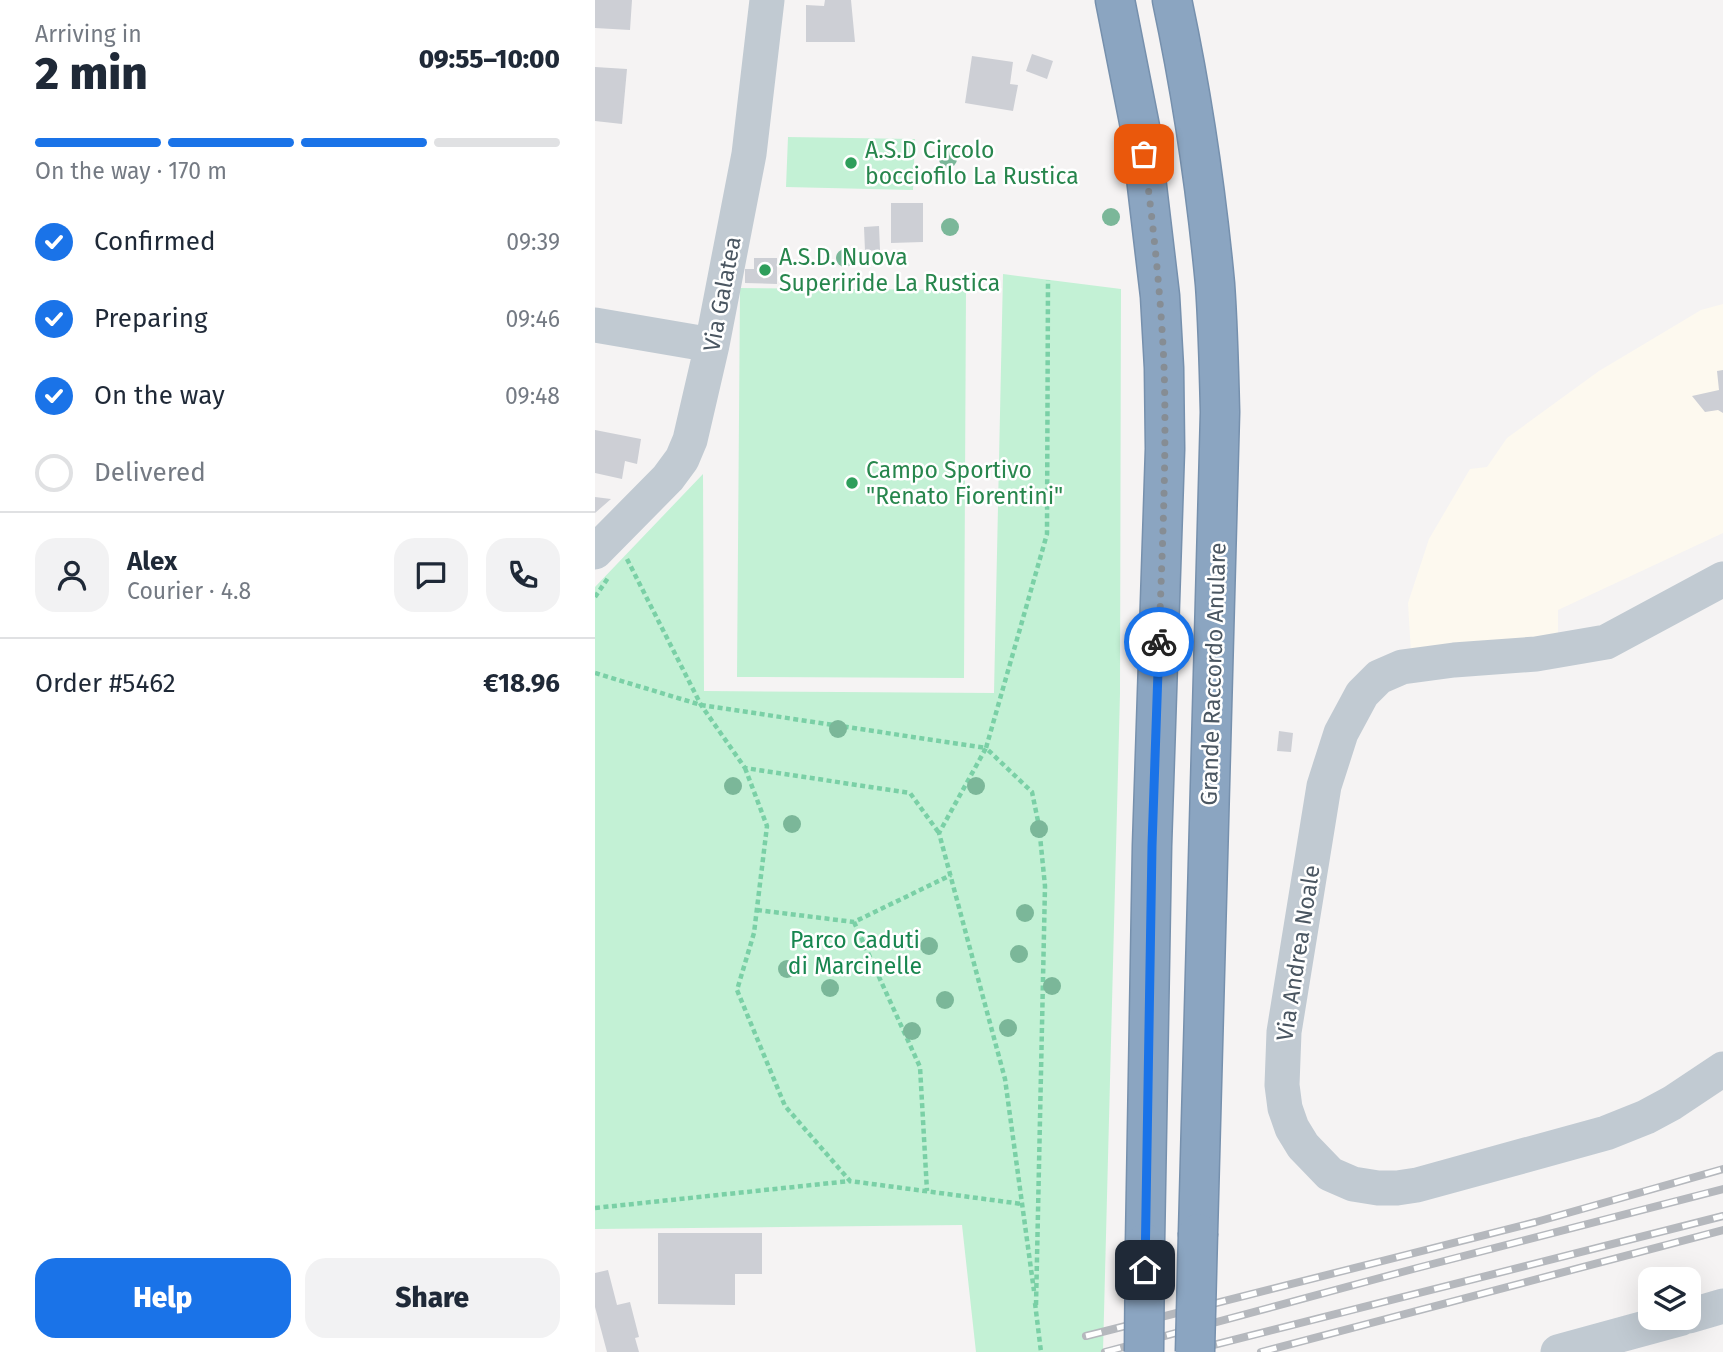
<!DOCTYPE html>
<html lang="en">
<head>
<meta charset="utf-8">
<style>
	body { margin:0; font-family:"Fira Sans",sans-serif; background:#f2f2f3; color:#1f2937; height:100vh; display:flex; flex-direction:column; font-size:26px; white-space:nowrap }
	* { box-sizing:border-box; margin:0 }
	p { font-size:23px; color:#747a83 }
	.icon { flex:none; width:38px; height:38px; fill:none; stroke:currentColor; stroke-width:2; stroke-linecap:round; stroke-linejoin:round }
	.map { position:relative; flex:1; overflow:hidden }
	.details { display:flex; flex-direction:column; background:#fff; width:595px }
	.details>* { flex:none }
	.buttons { position:absolute; left:1043px; top:1267px; display:grid; gap:14px }
	.buttons a { display:grid; place-items:center; width:63px; height:63px; border-radius:14px; background:#fff; box-shadow:0 7px 28px #0002; font-size:35px }
	.pin { position:absolute; display:grid; place-items:center; width:60px; height:60px; color:#fff; margin:-30px; border-radius:14px; box-shadow:0 4px 10px #0006 }
	.courier { position:absolute; display:grid; place-items:center; width:70px; height:70px; margin:-35px; border:5px solid #1a73e8; border-radius:50%; background:#fff; color:#222; box-shadow:0 2px 9px #0007 }
	.overview em { font-style:normal; font-weight:800 }
	.overview div { display:flex; flex-direction:column-reverse }
	.overview { display:flex; align-items:center; justify-content:space-between; height:119px; padding:0 35px }
	h1 { font-size:46px; font-weight:800; line-height:52px }
	.bar { display:grid; grid-template-columns:repeat(4,1fr); gap:10px 7px; align-content:center; height:84px; padding:0 35px }
	.bar i { height:9px; border-radius:5px; background:#e0e1e3 }
	.bar .on { background:#1a73e8 }
	.bar p { grid-column:span 4 }
	.line { display:flex; align-items:center; gap:18px; padding:0 35px; border-top:2px solid #e0e1e3 }
	.line div { flex:1 }
	.round { display:grid; place-items:center; flex:none; width:74px; height:74px; border-radius:21px; background:#f2f2f3 }
	ol { padding:0 35px; list-style:none }
	li { display:flex; align-items:center; gap:21px; height:77px }
	li p { margin-inline-start:auto }
	li .icon { padding:7px; border-radius:50%; background:#1a73e8; color:#fff; stroke-width:4 }
	li:last-child { color:#747a83 }
	li i { width:38px; height:38px; border:4px solid #e0e1e3; border-radius:50% }
	.cta { display:flex; gap:14px; margin-top:auto; padding:14px 35px }
	.cta a { flex:1; height:80px; border-radius:21px; background:#1a73e8; color:#fff; font-size:28px; font-weight:800; line-height:80px; text-align:center }
	.cta a+a { background:#f2f2f3; color:#1f2937 }
	main { display:flex; flex:1; min-height:0 }
	.map>svg:first-child { display:block }
</style>
</head>
<body>
<main>
<section class="details">
<div class="overview"><div><h1>2 min</h1><p>Arriving in</p></div><em>09:55–10:00</em></div>
<div class="bar"><i class="on"></i><i class="on"></i><i class="on"></i><i></i><p>On the way · 170 m</p></div>
<ol>
<li><svg class="icon" aria-label="check" viewBox="0 0 24 24"><path d="M5 12l5 5 9-10"/></svg>Confirmed<p>09:39</p></li>
<li><svg class="icon" aria-label="check" viewBox="0 0 24 24"><path d="M5 12l5 5 9-10"/></svg>Preparing<p>09:46</p></li>
<li><svg class="icon" aria-label="check" viewBox="0 0 24 24"><path d="M5 12l5 5 9-10"/></svg>On the way<p>09:48</p></li>
<li><i></i>Delivered</li>
</ol>
<div class="line" style="height:126px"><a class="round"><svg class="icon" aria-label="person" viewBox="0 0 24 24"><circle cx="12" cy="8" r="4"/><path d="M4 21q1-7 8-7t8 7"/></svg></a><div><b>Alex</b><p>Courier · 4.8</p></div><a class="round"><svg class="icon" aria-label="chat" viewBox="0 0 24 24"><path d="M4 5h16v11H9l-5 4z"/></svg></a><a class="round"><svg class="icon" aria-label="phone" viewBox="0 0 24 24"><path d="M5 4h4l2 5-3 2q2 4 5 5l2-3 5 2v4C11 20 4 13 5 4z"/></svg></a></div>
<div class="line" style="height:91px"><div>Order #5462</div><b>€18.96</b></div>
<div class="cta"><a>Help</a><a>Share</a></div>
</section>
<div class="map">
<svg width="1128" height="1352" viewBox="0 0 1128 1352">
	<rect width="100%" height="100%" fill="#f5f3f3"/>
	<!-- commercial -->
	<path fill="#fdf9ef" d="M1128,304V533L963,610V634L816,653L813,603L834,539L875,469L892,467L912,438L1004,371L1106,310Z"/>
	<!-- green -->
	<path fill="#c3f1d5" d="M193,137L320,139L318,190L191,187Z
		M408,274L526,289L525,693L508,1352H381L367,1225L0,1229V587L108,474L109,691L399,693Z
		M145,288L371,290L369,678L142,677Z"/>
	<!-- building -->
	<path fill="#cdcfd5" d="M0,0H37L35,30L0,28Z
		M230,0H256L260,42H211V5L229,6Z
		M437,54L458,61L452,79L431,71Z
		M377,56L418,62L415,84L423,85L418,111L370,103Z
		M0,67L32,69L27,124L0,121Z
		M296,203H328V242L296,243Z
		M284,226L285,250L270,251L269,227Z
		M159,258H182V284L150,283V269H159Z
		M1128,370V413L1123,410L1110,412L1097,396L1124,390L1122,371Z
		M0,430L46,439L42,464L30,461L27,479L0,473Z
		M0,497L16,499L0,513Z
		M684,731L698,733L696,752L682,751Z
		M63,1233H167V1274H140V1305L63,1304Z
		M13,1270L22,1305L35,1302L44,1337L40,1338L44,1352H12L0,1307V1273Z"/>
	<g fill="none" stroke-linecap="round" stroke-linejoin="round">
		<defs>
			<path id="highway" d="M520,0L545,127L565,296L569,368L570,449L557,846L550,1243
				M577,0C597,94 611,189 620,284C623,326 624,369 625,412L603,1233"/>
		</defs>
		<!-- highway casing -->
		<use href="#highway" stroke="#7690ad" stroke-width="41"/>
		<!-- path -->
		<path stroke="#7ad0a6" stroke-width="4.5" stroke-dasharray="5 3.5" stroke-linecap="butt" d="M32,559L106,705L150,768L315,793L344,833
			M0,597L13,578
			M0,673L106,705L391,748L344,833L410,1079L439,1291
			M150,768L172,826L159,933L142,990L190,1106L255,1181L427,1204
			M162,910L259,922L356,875
			M259,922L325,1067L332,1191
			M0,1208L255,1181
			M440,1303L446,1352
			M441,1305L450,886L444,826L437,792L391,748L452,534L453,280"/>
		<!-- minor -->
		<path stroke="#c1cad2" stroke-width="35" d="M0,325L117,345
			M0,552L73,478L87,459L95,440L117,345L154,154L172,0
			M1128,579L1011,642L941,654L859,660L807,667L784,677L767,694L746,733L729,786L689,1032L687,1085L690,1108L697,1128L708,1146L735,1174L758,1184L783,1188H802L822,1185L1011,1133L1051,1117L1077,1103L1128,1069
			M1094,1316L1128,1306
			M963,1352L1087,1318"/>
		<!-- highway -->
		<use href="#highway" stroke="#8ba5c1" stroke-width="38"/>
		<defs>
			<path id="rail" d="M491,1336L941,1222L1128,1169
				M510,1352L822,1268L1128,1189
				M591,1352L1128,1216
				M666,1352L1128,1230"/>
		</defs>
		<!-- rail casing -->
		<use href="#rail" stroke="#b5b8bd" stroke-width="8"/>
		<!-- rail -->
		<use href="#rail" stroke="#fff" stroke-width="5" stroke-dasharray="16" stroke-linecap="butt"/>
		<defs>
			<path id="highway-bridge" d="M549,1352L550,1243
				M600,1352L603,1233"/>
		</defs>
		<!-- highway-bridge casing -->
		<use href="#highway-bridge" stroke="#7690ad" stroke-width="41" stroke-linecap="butt"/>
		<!-- highway-bridge -->
		<use href="#highway-bridge" stroke="#8ba5c1" stroke-width="38"/>
	</g>
	<!-- trees -->
	<g fill="#7bb799">
		<circle cx="353" cy="159" r="9"/>
		<circle cx="516" cy="217" r="9"/>
		<circle cx="355" cy="227" r="9"/>
		<circle cx="250" cy="258" r="9"/>
		<circle cx="243" cy="729" r="9"/>
		<circle cx="138" cy="786" r="9"/>
		<circle cx="381" cy="786" r="9"/>
		<circle cx="197" cy="824" r="9"/>
		<circle cx="444" cy="829" r="9"/>
		<circle cx="430" cy="913" r="9"/>
		<circle cx="334" cy="946" r="9"/>
		<circle cx="424" cy="954" r="9"/>
		<circle cx="192" cy="969" r="9"/>
		<circle cx="457" cy="986" r="9"/>
		<circle cx="235" cy="988" r="9"/>
		<circle cx="350" cy="1000" r="9"/>
		<circle cx="413" cy="1028" r="9"/>
		<circle cx="317" cy="1031" r="9"/>
	</g>
	<g fill="none" stroke-linecap="round" stroke-linejoin="round">
		<!-- done -->
		<path stroke="#868d94" stroke-width="7" stroke-dasharray="0 12.6" d="M549,154C558,224 566,295 569,366C572,458 567,550 564,642"/>
		<!-- route -->
		<path stroke="#1a73e8" stroke-width="9" d="M550,1270L557,846L564,642"/>
	</g>
	<!-- markers -->
	<g fill="#2e9e5b" stroke="#fff" stroke-width="2.5">
		<circle cx="256" cy="163" r="7"/>
		<circle cx="170" cy="270" r="7"/>
		<circle cx="257" cy="483" r="7"/>
	</g>
	<g text-anchor="middle" dominant-baseline="central" stroke-width="5" stroke-linejoin="round" paint-order="stroke">
		<!-- leisure labels -->
		<g font-size="23" fill="#27864d" stroke="#fff" text-anchor="start">
			<text x="270" y="150">A.S.D Circolo<tspan x="270" dy="26">bocciofilo La Rustica</tspan></text>
			<text x="184" y="257">A.S.D. Nuova<tspan x="184" dy="26">Superiride La Rustica</tspan></text>
			<text x="271" y="470">Campo Sportivo<tspan x="271" dy="26">"Renato Fiorentini"</tspan></text>
		</g>
		<!-- street labels -->
		<g font-size="23" fill="#4a5661" stroke="#fff">
			<text transform="translate(127 294) rotate(-79)">Via Galatea</text>
			<text transform="translate(618 674) rotate(-88)">Grande Raccordo Anulare</text>
			<text transform="translate(703 953) rotate(-81)">Via Andrea Noale</text>
		</g>
		<!-- park labels -->
		<g font-size="23" fill="#17864f" stroke="#fff">
			<text x="260" y="940">Parco Caduti<tspan x="260" dy="26">di Marcinelle</tspan></text>
		</g>
	</g>
</svg>
<div class="buttons">
<a><svg class="icon" aria-label="layers" viewBox="0 0 24 24"><path d="M12 4l9 5-9 5-9-5zM3 14l9 5 9-5"/></svg></a>
</div>
<div class="pin" style="left:549px;top:154px;background:#ea580c"><svg class="icon" aria-label="bag" viewBox="0 0 24 24"><path d="M5 8h14l-1 12H6zM9 8a3 3 0 0 1 6 0"/></svg></div>
<div class="pin" style="left:550px;top:1270px;background:#1f2937"><svg class="icon" aria-label="home" viewBox="0 0 24 24"><path d="M3 11l9-7 9 7M6 9v11h12V9"/></svg></div>
<div class="courier" style="left:564px;top:642px"><svg class="icon" aria-label="bike" viewBox="0 0 24 24"><circle cx="6" cy="16" r="4"/><circle cx="18" cy="16" r="4"/><path d="M6 16l4-8h5l3 8M10 8l3 8H6M13 5h3"/></svg></div>
</div>
</main>
</body>
</html>
